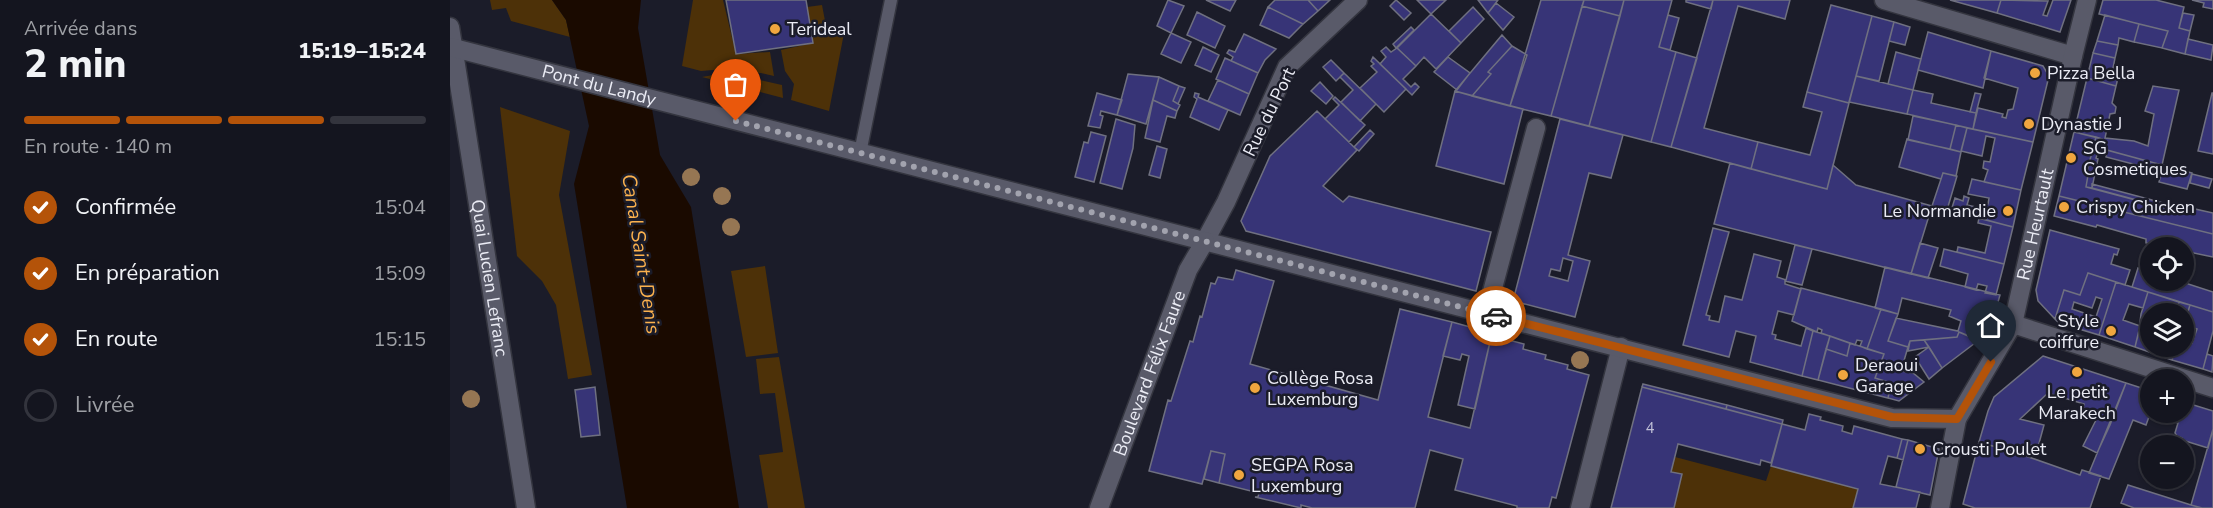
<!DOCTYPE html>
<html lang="fr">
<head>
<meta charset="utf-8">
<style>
	body { margin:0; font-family:"Nunito Sans",sans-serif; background:#1d1e28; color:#f1f3f6; height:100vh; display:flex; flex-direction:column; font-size:22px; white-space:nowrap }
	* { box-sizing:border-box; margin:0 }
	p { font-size:20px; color:#9d9fa4 }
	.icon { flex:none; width:33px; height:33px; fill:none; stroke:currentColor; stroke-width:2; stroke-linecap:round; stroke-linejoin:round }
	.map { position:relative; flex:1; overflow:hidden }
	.drawer { display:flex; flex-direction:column; background:#14151f; width:450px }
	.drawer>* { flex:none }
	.tools { position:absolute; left:1690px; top:237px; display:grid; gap:12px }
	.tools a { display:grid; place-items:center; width:54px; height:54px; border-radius:50%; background:#14151f; box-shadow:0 2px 4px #0004,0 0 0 2px #33343d; font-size:30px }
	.pin { position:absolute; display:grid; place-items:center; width:51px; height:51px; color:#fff; margin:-62px -26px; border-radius:50% 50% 50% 0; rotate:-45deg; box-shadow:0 0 6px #0007 }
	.pin .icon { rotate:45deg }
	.courier { position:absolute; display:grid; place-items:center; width:60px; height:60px; margin:-30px; border:4px solid #b45309; border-radius:50%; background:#fff; color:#222; box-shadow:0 2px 8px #0007 }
	.head em { font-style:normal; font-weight:800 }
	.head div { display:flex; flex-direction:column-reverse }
	.head { display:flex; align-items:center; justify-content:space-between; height:102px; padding:0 24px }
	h1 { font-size:39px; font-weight:800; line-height:45px }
	.bar { display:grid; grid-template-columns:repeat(4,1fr); gap:9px 6px; align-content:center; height:72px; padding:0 24px }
	.bar i { height:8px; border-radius:4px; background:#33343d }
	.bar .selected { background:#b45309 }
	.bar p { grid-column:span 4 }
	ol { padding:0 24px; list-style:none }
	li { display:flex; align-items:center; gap:18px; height:66px }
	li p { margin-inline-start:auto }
	li .icon { padding:6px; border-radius:50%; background:#b45309; color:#fff; stroke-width:4 }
	li:last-child { color:#9d9fa4 }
	li i { width:33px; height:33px; border:3px solid #33343d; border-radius:50% }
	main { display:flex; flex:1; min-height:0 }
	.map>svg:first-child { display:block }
</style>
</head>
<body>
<main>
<section class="drawer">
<div class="head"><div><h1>2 min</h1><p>Arrivée dans</p></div><em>15:19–15:24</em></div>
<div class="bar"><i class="selected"></i><i class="selected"></i><i class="selected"></i><i></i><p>En route · 140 m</p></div>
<ol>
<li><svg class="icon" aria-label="check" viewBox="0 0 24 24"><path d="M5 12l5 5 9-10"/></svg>Confirmée<p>15:04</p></li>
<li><svg class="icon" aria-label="check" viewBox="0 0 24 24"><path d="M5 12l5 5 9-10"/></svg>En préparation<p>15:09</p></li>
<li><svg class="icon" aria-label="check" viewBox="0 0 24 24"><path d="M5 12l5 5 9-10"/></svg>En route<p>15:15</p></li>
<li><i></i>Livrée</li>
</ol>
</section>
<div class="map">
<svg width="1763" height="508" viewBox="0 0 1763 508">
	<rect width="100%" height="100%" fill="#1b1c29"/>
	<!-- green -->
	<path fill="#4d3108" d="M40,0H102L116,20L120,37L61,21L56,8L42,10Z
		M243,0H273L286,54L320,52L324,76L311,73L292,74L275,69L251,71L232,66Z
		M372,5L376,26L395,28L379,111L341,100L344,84L335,71L331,50L363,43L357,7Z
		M274,73L288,80L305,79L332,85L333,98L252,77Z
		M50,107L120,131L109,195L142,375L118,379L106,305L92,281L67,256Z
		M315,266L328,353L296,357L281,271Z
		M329,357L355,508H318L309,455L333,452L325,393L310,394L306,359Z
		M1225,457L1316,481L1321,466L1408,489L1403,508H1224L1232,475L1221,472Z"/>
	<!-- water -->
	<path fill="#1a0a00" d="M102,0H191L188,28L210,155L241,207L289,508H177L124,184L139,126L116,20Z"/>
	<!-- building -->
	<path fill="#373477" stroke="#6f7080" stroke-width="1.5" fill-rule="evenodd" d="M276,0H356L363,43L286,54Z
		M718,0L734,6L721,33L707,26Z
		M756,0H786L780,11Z
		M825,0H858L868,11L853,24L818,7Z
		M858,0H880L868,11Z
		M946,0L961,13L954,20L940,6Z
		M967,0H996L981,14Z
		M1028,0H1048L1038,13Z
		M1091,0H1134L1101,116L1060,106Z
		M1134,0H1174L1170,16L1132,6Z
		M1174,0H1222L1209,47L1226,52L1201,142L1139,126Z
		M1236,0H1263L1261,9L1236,2Z
		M1263,0H1340L1335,19L1288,6L1254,128L1308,142L1301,169L1221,147Z
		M1500,0H1551L1547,13Z
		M1551,0L1598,1L1593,15L1597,16L1603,0H1621L1610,32L1547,13Z
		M1653,0H1706L1734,7L1729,28L1740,31L1735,54L1712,48L1718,31L1649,14Z
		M1742,0H1763V9L1753,7L1754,3Z
		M1046,3L1064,17L1053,30L1038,13Z
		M1381,5L1422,16L1399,103L1357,92Z
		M1132,6L1170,16L1139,126L1101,116Z
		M818,7L853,24L839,38L810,25Z
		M1023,7L1034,19L1011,43L999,31Z
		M747,12L775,26L765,48L737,35Z
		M1733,13L1744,15L1740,31L1729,28Z
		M981,14L1011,43L986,69L974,57L966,66L947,48Z
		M1218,15L1229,18L1220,50L1209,47Z
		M1655,15L1689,24L1684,42L1669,38L1668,45L1647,41Z
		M1422,16L1444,22L1429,81L1406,76Z
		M1444,22L1460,27L1455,45L1439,41Z
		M1689,24L1718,31L1712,48L1684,42Z
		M961,27L964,30L946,48L943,44Z
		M1478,32L1541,51L1533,88L1468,70Z
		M721,33L741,42L731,63L711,54Z
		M794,34L826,49L815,60L808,73L781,61L783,57L777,53L779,50L785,52Z
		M1052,35L1062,46L1038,72L1041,74L1022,96L1005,91Z
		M1738,39L1763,45L1761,60L1735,54Z
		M1647,41L1668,45L1665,58L1643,53Z
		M1062,46L1077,55L1060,106L1022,96L1041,74L1038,72Z
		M753,47L769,55L761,72L745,65Z
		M936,47L941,52L947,48L966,66L953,79L961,87L965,83L969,87L962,95L930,64L936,57L931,51Z
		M1541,51L1593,66L1599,76L1583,142L1523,129L1528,108L1553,114L1552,117L1556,118L1558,110L1563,109L1568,88L1534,78Z
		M1226,52L1247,58L1221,147L1201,142Z
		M1446,52L1471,59L1463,90L1438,84Z
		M1643,53L1665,58L1663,68L1670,70L1666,86L1637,78Z
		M923,57L956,89L934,112L910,88L927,72L921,66L924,64L921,61Z
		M998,57L1020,73L1007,90L984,72Z
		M775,58L808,73L799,94L766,79Z
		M881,60L894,73L886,81L873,67Z
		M894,73L926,104L910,121L891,102L903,90L890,77Z
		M678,74L709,77L696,124L667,115Z
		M1406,76L1463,90L1457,114L1399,102Z
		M709,77L729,86L723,101L730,105L727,111L703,100Z
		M1637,78L1666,86L1662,103L1666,107L1665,113L1660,114L1655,138L1684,141L1698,146L1704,114L1695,111L1703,86L1729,90L1712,165L1649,148L1652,139L1624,132Z
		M768,80L799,94L790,115L758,101Z
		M870,82L883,96L876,104L861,91Z
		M729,86L735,88L728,104L723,101Z
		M1463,90L1483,94L1481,103L1526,113L1523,129L1457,114Z
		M1005,91L1073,109L1054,184L986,166Z
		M1357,92L1399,103L1377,189L1301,169L1308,142L1360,155L1372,112L1353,107Z
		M647,93L672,100L667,115L651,111L650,115L653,116L650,128L638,126Z
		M745,93L749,94L748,97L778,110L769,130L740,117L747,99L744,97Z
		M1525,93L1531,94L1526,113L1520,112Z
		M1762,93H1763V154L1748,151Z
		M885,97L915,125L899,142L875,119L889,105L883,99Z
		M703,100L727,111L725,118L717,116L710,142L695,138Z
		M867,111L907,150L873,186L893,202L899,196L1041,232L1026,291L796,231L791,221L820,156Z
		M1463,116L1506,125L1500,149L1458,140Z
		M666,119L685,125L683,148L672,189L650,183Z
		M1110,119L1173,135L1161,178L1139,173L1118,255L1140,261L1125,317L1063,301ZM1113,258L1123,261L1118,281L1099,276L1101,269L1110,271Z
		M1506,125L1517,128L1511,152L1500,149Z
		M1517,128L1583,142L1571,190L1534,182L1538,170L1533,168L1534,161L1540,162L1545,138L1536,136L1532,156L1511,151Z
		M920,130L924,134L909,151L904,147Z
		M641,132L656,136L644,182L625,177L634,142L638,143Z
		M1624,132L1646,137L1636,175H1638L1636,187L1735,213L1736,207L1763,213V234L1609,196Z
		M1646,137L1652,139L1646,158L1648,159L1642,188L1636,187L1638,175H1636Z
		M1457,139L1511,152L1506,176L1493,173L1491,179L1449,167Z
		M707,146L717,149L710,178L699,175Z
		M1657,150L1712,165L1710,171L1656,157Z
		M1280,163L1377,189L1383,165L1406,185L1482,206L1461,274L1264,224Z
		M1713,165L1742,173L1737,189L1709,182Z
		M1493,173L1507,176L1497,210L1482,206Z
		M1742,174L1762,179L1759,188L1740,183Z
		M1522,179L1571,190L1563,227L1501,211L1505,198L1513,201L1514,196L1519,198L1517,205L1530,208L1538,204L1539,198L1518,194Z
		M1642,184L1736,209L1735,213L1642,188Z
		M1609,196L1763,234V257L1734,251V248H1719L1696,243V239L1647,225L1646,227L1604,216Z
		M1529,218L1563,227L1554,264L1507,252L1508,247L1535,253L1541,226L1528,223Z
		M1263,228L1279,232L1256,315L1260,316L1259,320L1269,322L1275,296L1292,300L1304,254L1331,261L1327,277L1336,280L1345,245L1362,249L1352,285L1335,281V284L1351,289L1344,315L1328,311L1322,334L1326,335L1325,339L1351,346L1356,328L1363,331L1352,376L1300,362L1306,336L1286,331L1279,357L1233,345Z
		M1600,230L1669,249L1667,255L1664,254L1661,264L1680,270L1675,285L1638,273L1630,295L1614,290L1605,319L1588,301L1586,290Z
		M1470,243L1488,248L1478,278L1461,274Z
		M1494,249L1554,264L1546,295L1535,293L1537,286L1528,284L1526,290L1515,287L1518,274L1490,266Z
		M1435,267L1550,295L1536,344L1509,332L1507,337L1460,341L1458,347L1438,341L1446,318L1508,331L1511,321L1499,316L1501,310L1452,298L1448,314L1425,308Z
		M1688,268L1701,273V280H1726L1763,292V312L1682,287Z
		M786,270L824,281L800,364L928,400L950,309L1002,322L978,417L1020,428L1042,333L1052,335L1051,338L1074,344L1073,349L1096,355L1095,359L1118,365L1117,369L1139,375L1106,498L1102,497L1099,508H1067V506L1005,490L1013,459L980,450L965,508H862L851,505V508L805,497H808L809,493L769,483L775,454L761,451L752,484L699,471L718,400L721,401L740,341L743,342L750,316L752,317L761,283L765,284L768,277L783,280Z
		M1638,273L1666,282L1649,335L1609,323L1605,319L1614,290L1630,295ZM1646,297L1652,299L1646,317L1622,309L1624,302L1642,308Z
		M1666,282L1698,292L1693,308L1679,304L1673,320L1690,326L1685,347L1649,335Z
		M1351,288L1431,309L1417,349L1410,346L1412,341L1407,340L1405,345L1371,333L1372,330L1368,328L1367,332L1342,321Z
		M1698,292L1729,302L1725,314H1701L1699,335L1701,346H1726L1722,360L1685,347L1689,331L1691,314Z
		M1729,302L1740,305L1735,321L1734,314H1725Z
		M1740,305L1763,312V331L1753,369L1722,360L1726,346H1734V340L1742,343L1747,329L1734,325Z
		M1431,309L1448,314L1438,341L1458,347L1451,371L1463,373L1474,382L1449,401L1438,398L1441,383L1425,378L1434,354L1417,349Z
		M1002,322L1042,333L1025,409L1008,405L1019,356L1012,354L1010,360L993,356Z
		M1363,331L1380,336L1368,380L1352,376Z
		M1509,332L1529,340L1492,368L1474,340L1507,337Z
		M1380,336L1400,343L1397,356L1376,349Z
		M1474,340L1479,347L1458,351L1460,341Z
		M1400,343L1434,354L1425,378L1441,383L1438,398L1368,380L1376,349L1397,356Z
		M1479,347L1492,368L1479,379L1465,357Z
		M1757,354L1763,356L1762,372L1753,369Z
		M1593,356L1676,383L1660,425L1647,453L1633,446L1646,420L1634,416L1636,409L1633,408L1634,404L1598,393L1570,419L1594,425L1588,447L1577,444L1574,455L1529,442L1538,411L1544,397Z
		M1676,383L1701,391V412H1734V402L1763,411V429L1758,448L1732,440V438L1727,436L1725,433L1728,423L1700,414L1696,425L1683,420L1659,479L1639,473Z
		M1193,384L1277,405L1276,409L1192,387Z
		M145,387L150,435L131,437L125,390Z
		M1192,387L1332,424L1321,463L1311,460L1310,465L1228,444L1221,472L1232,474L1224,508H1161Z
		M1277,405L1333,420L1332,424L1276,409Z
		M1359,414L1371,417L1370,420L1393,426L1392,431L1402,434L1404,426L1452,439L1447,458L1438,456L1430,484L1470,492L1466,508H1403L1408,489L1321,466L1332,424L1355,430Z
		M1763,429V508H1752L1741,505Z
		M1452,439L1458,440L1453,460L1447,458Z
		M1458,440L1489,449L1480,495L1446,487Z
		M1529,442L1573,455L1630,475L1632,470L1651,476L1640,508H1525L1513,504Z
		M761,451L775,454L769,483L754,479Z
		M1678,485L1741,505L1752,508H1684L1671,503Z"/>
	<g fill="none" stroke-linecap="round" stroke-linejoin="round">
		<defs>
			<path id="lane" d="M410,153L441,0"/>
			<path id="street" d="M1434,0L1623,56
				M755,241L776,202L837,67L908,0
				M1036,314L1086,128
				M1130,508L1171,347"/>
			<g id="secondary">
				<path id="s1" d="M0,27L76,508"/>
				<path id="s2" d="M0,47L1442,418L1507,419"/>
				<path d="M1563,324L1763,388"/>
				<path id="s3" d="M649,508L738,270L755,241"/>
				<path id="s4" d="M1490,508L1507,419L1563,324L1623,56L1637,0"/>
			</g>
		</defs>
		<!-- lane casing -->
		<use href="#lane" stroke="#34353f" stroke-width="15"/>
		<!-- street casing -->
		<use href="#street" stroke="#34353f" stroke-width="21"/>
		<!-- secondary casing -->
		<use href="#secondary" stroke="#34353f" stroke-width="21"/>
		<!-- lane -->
		<use href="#lane" stroke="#595a69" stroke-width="12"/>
		<!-- street -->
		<use href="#street" stroke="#595a69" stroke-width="18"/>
		<!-- secondary -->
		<use href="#secondary" stroke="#595a69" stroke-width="18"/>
	</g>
	<!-- trees -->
	<g fill="#967653">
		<circle cx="241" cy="177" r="9"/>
		<circle cx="272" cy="196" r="9"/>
		<circle cx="281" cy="227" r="9"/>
		<circle cx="1130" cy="360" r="9"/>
		<circle cx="21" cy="399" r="9"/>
	</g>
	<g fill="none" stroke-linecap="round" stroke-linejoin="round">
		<!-- done -->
		<path stroke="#a2a3ae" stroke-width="6" stroke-dasharray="0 10.8" d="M286,121L1046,316"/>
		<!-- route -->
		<path stroke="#b45309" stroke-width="8" d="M1046,316L1442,417L1507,419L1541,362"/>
	</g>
	<!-- markers -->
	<g fill="#f0a63f" stroke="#1b1c29" stroke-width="2">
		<circle cx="325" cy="29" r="6"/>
		<circle cx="1585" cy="73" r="6"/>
		<circle cx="1579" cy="124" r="6"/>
		<circle cx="1621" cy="158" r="6"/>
		<circle cx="1614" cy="207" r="6"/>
		<circle cx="1558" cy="211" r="6"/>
		<circle cx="1661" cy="331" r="6"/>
		<circle cx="1627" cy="372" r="6"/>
		<circle cx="1393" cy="375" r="6"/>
		<circle cx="805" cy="388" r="6"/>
		<circle cx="1470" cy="449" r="6"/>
		<circle cx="789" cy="475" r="6"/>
	</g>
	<g text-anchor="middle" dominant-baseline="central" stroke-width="5" stroke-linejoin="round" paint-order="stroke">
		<!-- number labels -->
		<g font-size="15" fill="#bebed6">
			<text x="1200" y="428">4</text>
		</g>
		<!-- poi labels -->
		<g font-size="18" fill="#ebecf5" stroke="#1b1c29" text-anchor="start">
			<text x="337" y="29">Terideal</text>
			<text x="1597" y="73">Pizza Bella</text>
			<text x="1591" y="124">Dynastie J</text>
			<text x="1633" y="148">SG<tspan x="1633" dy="21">Cosmetiques</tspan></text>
			<text x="1626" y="207">Crispy Chicken</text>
			<text x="1546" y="211" text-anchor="end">Le Normandie</text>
			<text x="1649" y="321" text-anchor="end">Style<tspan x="1649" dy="21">coiffure</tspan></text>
			<text x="1405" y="365">Deraoui<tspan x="1405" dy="21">Garage</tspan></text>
			<text x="817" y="378">Collège Rosa<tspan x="817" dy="21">Luxemburg</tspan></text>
			<text x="1627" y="392" text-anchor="middle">Le petit<tspan x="1627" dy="21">Marakech</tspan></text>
			<text x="1482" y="449">Crousti Poulet</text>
			<text x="801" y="465">SEGPA Rosa<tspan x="801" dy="21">Luxemburg</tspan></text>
		</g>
		<!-- street labels -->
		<g font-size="18" fill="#ebecf5" stroke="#1b1c29">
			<text stroke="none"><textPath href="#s2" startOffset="154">Pont du Landy</textPath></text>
			<text transform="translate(819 112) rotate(-64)">Rue du Port</text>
			<text stroke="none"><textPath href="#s4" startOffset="303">Rue Heurtault</textPath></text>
			<text stroke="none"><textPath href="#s1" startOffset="254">Quai Lucien Lefranc</textPath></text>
			<text stroke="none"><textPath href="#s3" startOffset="144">Boulevard Félix Faure</textPath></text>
		</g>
		<!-- water labels -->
		<g font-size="20" font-style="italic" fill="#fbb14e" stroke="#1b1c29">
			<text transform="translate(191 254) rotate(81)">Canal Saint-Denis</text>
		</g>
	</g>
</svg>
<div class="tools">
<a><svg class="icon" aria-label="locate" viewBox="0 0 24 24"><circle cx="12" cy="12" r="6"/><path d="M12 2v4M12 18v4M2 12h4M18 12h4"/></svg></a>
<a><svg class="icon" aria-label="layers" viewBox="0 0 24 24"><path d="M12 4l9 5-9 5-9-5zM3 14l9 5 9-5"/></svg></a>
<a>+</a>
<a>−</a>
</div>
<div class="pin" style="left:286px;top:121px;background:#ea580c"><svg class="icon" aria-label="bag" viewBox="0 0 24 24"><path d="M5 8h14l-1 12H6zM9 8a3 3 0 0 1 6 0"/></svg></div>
<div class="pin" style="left:1541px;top:362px;background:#1f2937"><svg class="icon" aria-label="home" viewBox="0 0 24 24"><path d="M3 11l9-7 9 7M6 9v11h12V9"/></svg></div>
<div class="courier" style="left:1046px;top:316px"><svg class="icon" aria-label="car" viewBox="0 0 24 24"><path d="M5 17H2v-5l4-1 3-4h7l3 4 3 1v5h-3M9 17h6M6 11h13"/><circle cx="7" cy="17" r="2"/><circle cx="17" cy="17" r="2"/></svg></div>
</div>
</main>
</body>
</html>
